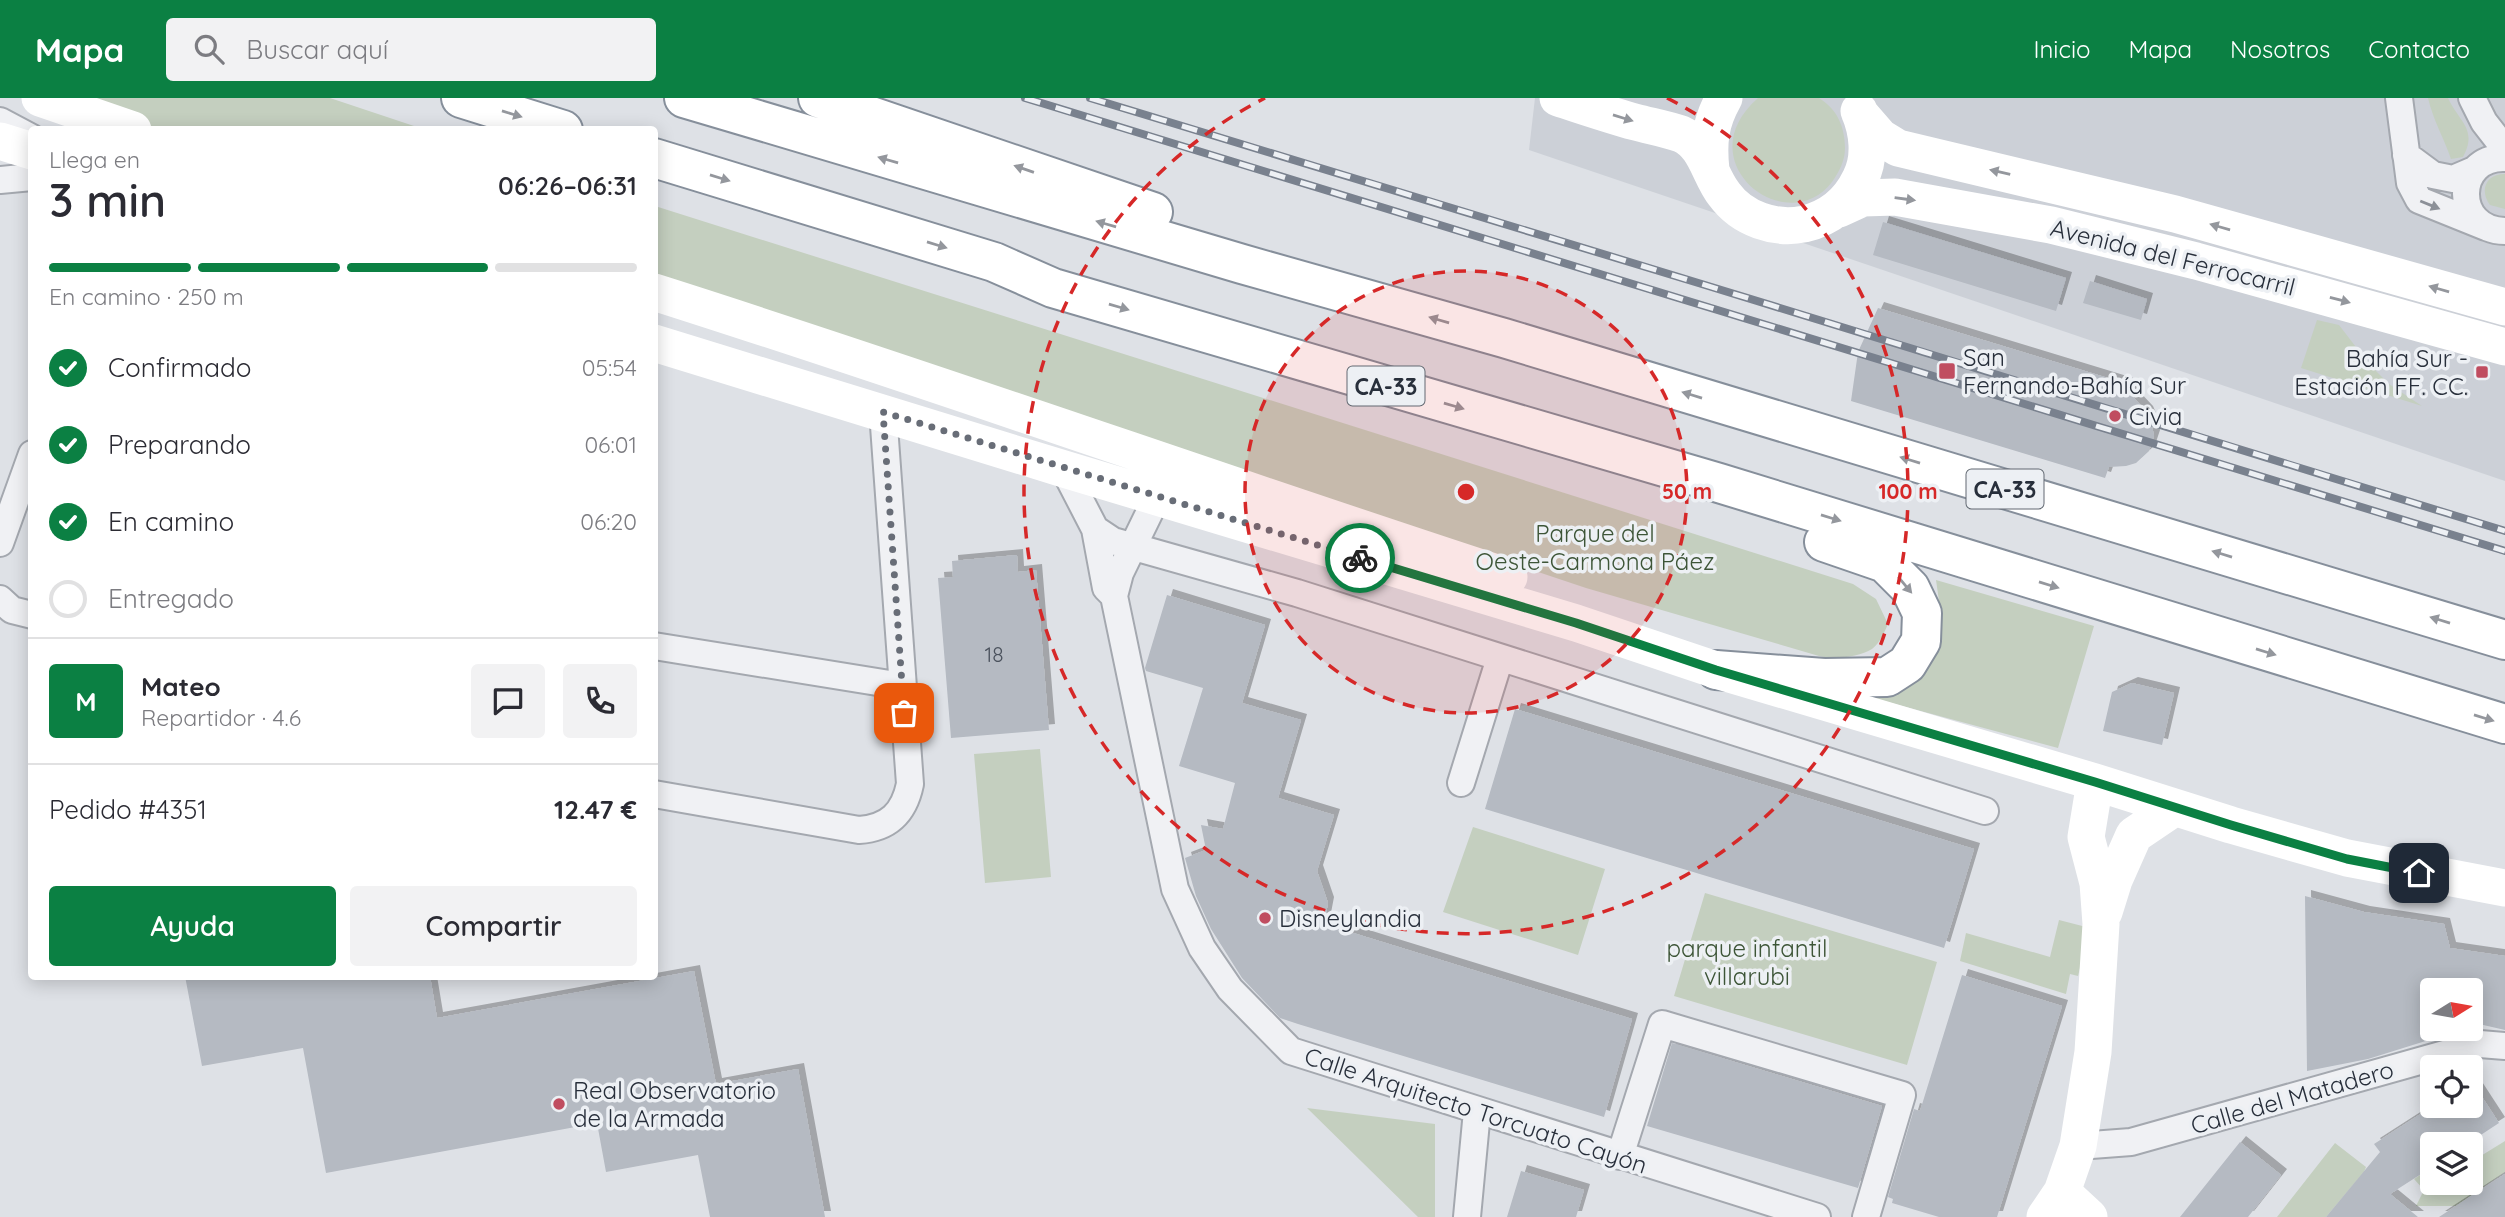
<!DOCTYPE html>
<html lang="es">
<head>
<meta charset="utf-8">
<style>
	body { margin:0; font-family:Quicksand,sans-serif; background:#f2f2f3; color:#2b2b33; height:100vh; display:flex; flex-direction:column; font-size:26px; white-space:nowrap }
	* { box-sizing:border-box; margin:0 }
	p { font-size:23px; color:#7c7c81 }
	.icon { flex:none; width:38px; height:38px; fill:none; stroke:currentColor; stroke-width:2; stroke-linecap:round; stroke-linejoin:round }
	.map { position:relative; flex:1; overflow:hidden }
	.side { position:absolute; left:28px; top:28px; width:630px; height:854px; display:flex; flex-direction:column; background:#fff; border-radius:7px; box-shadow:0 4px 18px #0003 }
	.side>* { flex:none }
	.needle { width:46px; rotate:79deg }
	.buttons { position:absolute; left:2420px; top:880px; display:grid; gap:14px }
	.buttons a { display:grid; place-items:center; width:63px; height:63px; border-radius:7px; background:#fff; box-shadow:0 4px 18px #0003; font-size:35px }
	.pin { position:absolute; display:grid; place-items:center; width:60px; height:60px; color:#fff; margin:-30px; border-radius:14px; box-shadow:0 4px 10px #0006 }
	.courier { position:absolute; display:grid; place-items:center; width:70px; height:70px; margin:-35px; border:5px solid #0b8043; border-radius:50%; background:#fff; color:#222; box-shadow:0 2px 9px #0007 }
	.headline em { font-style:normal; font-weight:600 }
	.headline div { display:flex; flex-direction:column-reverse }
	.headline { display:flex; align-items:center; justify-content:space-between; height:119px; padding:0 21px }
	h1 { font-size:46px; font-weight:600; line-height:52px }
	.bar { display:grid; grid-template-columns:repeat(4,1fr); gap:10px 7px; align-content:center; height:84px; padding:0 21px }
	.bar i { height:9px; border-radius:5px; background:#e1e1e2 }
	.bar .selected { background:#0b8043 }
	.bar p { grid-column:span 4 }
	.line { display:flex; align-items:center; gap:18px; padding:0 21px; border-top:2px solid #e1e1e2 }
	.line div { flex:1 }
	.round { display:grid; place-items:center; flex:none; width:74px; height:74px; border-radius:7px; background:#f2f2f3 }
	ol { padding:0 21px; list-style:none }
	li { display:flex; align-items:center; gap:21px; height:77px }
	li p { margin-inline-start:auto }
	li .icon { padding:7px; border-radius:50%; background:#0b8043; color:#fff; stroke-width:4 }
	li:last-child { color:#7c7c81 }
	li i { width:38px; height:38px; border:4px solid #e1e1e2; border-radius:50% }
	.primary-button { display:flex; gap:14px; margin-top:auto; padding:14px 21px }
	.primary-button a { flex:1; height:80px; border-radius:7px; background:#0b8043; color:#fff; font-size:28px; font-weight:600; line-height:80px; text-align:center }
	.primary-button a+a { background:#f2f2f3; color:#2b2b33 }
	header { display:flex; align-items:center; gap:42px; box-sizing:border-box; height:98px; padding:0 35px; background:#0b8043; color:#fff }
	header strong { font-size:33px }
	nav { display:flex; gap:38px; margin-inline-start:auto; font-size:24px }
	.search { width:490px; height:63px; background:#f2f2f3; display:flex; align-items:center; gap:18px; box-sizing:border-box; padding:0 24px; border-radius:7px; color:#7c7c81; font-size:26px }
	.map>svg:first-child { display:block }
</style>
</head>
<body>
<header>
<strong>Mapa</strong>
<div class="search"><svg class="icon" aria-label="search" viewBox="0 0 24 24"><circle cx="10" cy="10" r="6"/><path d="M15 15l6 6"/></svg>Buscar aquí</div>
<nav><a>Inicio</a><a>Mapa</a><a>Nosotros</a><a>Contacto</a></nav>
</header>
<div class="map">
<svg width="2505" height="1119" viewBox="0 0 2505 1119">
	<defs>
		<filter id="shadow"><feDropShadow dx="6" dy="-6" stdDeviation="0" flood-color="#0004"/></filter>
	</defs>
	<rect width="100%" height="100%" fill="#dee1e6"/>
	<!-- built -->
	<path fill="#ccd0d7" d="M1535,0H2505V383L1529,52Z"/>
	<!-- green -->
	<path fill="#c4cfbf" d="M31,0H330L423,31H146Z
		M1758,0H1819C1837,11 1845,29 1845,50C1845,63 1839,74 1832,84C1787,143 1685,64 1758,0Z
		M2428,0H2448C2459,24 2478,31 2463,59L2451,61C2444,40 2433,22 2428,0Z
		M2505,76V111L2490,107C2479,92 2486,76 2505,76Z
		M655,108L1853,486L1876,501L1888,526C1884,535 1880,545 1872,551C1859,559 1834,562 1819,558L1586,490L655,177Z
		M2317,222L2339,227L2369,266L2389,286L2422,308L2301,270Z
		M1936,482L2094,528L2058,650L1854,595L1936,543L1941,517Z
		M1040,651L1051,779L985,785L974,656Z
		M1473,729L1605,771L1578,857L1443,814Z
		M1705,795L1937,864L1907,967L1674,898Z
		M2059,822L2090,830L2078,878L2070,876L2066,896L1960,863L1966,835L2050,859Z
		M1307,1010L1435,1026V1119H1418Z
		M2505,1043V1074L2456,1108H2416L2424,1092L2414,1081L2432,1069L2433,1086L2471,1085V1064Z
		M2335,1045L2366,1069L2364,1074L2326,1119H2277Z"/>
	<!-- building -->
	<path fill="#b5bac2" filter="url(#shadow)" d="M1883,124L2066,180L2056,213L1873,157Z
		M2090,183L2147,201L2141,222L2083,205Z
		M1878,210L2134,288L2131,297L2147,314L2151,323L2154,338L2149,353L2136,365L2126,368L2109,369L2105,380L1851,303L1858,254Z
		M1017,457L1018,474L1036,472L1049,632L951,640L938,480L953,479L952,463Z
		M1167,497L1265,527L1242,605L1301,622L1278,700L1334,717L1317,773L1328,805L1324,826L1632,921L1604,1019L1298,926L1280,920L1242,880L1211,831L1196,798L1185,760L1206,752L1201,727L1223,731L1235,685L1179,668L1203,590L1146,573L1145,570Z
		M2132,585L2174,595L2162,647L2103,633L2112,594Z
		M1515,611L1974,751L1944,850L1485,711Z
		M2305,798L2364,814L2444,826L2450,850L2505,858V932L2479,926L2471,929V892H2432V931H2464L2368,961L2307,973Z
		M694,873L716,986L798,971L825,1119H710L698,1057L606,1074L597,1025L326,1075L303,950L202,968L185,878H430L437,920Z
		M1962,877L2062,908L1997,1119H1939L1892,1105L1893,1101L1888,1099L1914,1011L1920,1013Z
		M1672,945L1882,1008L1858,1090L1647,1028Z
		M2471,982L2499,1025L2467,1046H2432V1069L2390,1096L2418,1119H2326L2380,1054L2374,1046L2433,1008H2471Z
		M2240,1044L2281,1077L2248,1119H2180Z
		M1521,1073L1584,1092L1576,1119H1507Z
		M2505,1076V1119H2439Z"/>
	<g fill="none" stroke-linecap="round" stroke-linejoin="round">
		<defs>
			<path id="street" d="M2399,0L2410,85L2419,102L2486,129
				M2472,0L2484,24L2505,51
				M0,23L32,40
				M2406,57L2433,77L2453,81L2474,72
				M2505,60C2454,58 2452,132 2505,133
				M0,82L32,79
				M1064,371L1095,431L1106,490L1114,498
				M1157,399L1120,475L1114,498L1175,791L1202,850L1230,891L1291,953L1817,1119
				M1095,431L1113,443L1297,495L1985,713
				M0,445L32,356
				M0,501L12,512L32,517
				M654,548L902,588
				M1461,685L1500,560
				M654,696L859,732C889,730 904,715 910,686L883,314
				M2078,1048L2131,1044L2480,946L2505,948
				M1620,1058L1662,926L1902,997L1866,1119
				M1467,1119L1477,1013"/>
			<path id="highway" d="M461,0L563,32
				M684,0L1242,166L1504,240L2505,542
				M818,0L1153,114
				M654,60L994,164L1053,190L1719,385L2505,626
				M1716,572L1824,580L1887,579L1907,566L1921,543L1922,515L1910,490L1885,465L1824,444"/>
		</defs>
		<!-- street casing -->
		<use href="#street" stroke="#a4a8af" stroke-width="30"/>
		<!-- highway casing -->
		<use href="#highway" stroke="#868f9b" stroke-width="42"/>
		<!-- street -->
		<use href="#street" stroke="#f0f1f4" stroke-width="26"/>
		<!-- secondary -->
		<path stroke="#fff" stroke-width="37" d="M40,0L133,32
			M1558,0C1583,8 1609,17 1635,24C1650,28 1667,31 1681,36C1706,47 1709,77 1724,96C1742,121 1775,132 1804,126C1830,120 1849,104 1860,81C1871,60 1868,34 1859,13
			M1860,16L1880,39L1898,50L2175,116L2505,209
			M0,43L32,53
			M1711,72C1708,44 1710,25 1724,0
			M1839,111L1863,100L1895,99L2051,127L2196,163L2505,249
			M654,194C941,285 1223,386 1509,479
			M654,245L1064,371L1576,525L1716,572L2095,684L2231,727L2347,760L2505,790
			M2104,814L2114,782L2134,737L2174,710
			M2062,1094L2089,1119
			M2045,1119L2062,1094L2078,1048L2093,954L2101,826L2098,785L2086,739L2095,684"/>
		<!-- highway -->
		<use href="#highway" stroke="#fff" stroke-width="38"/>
		<defs>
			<path id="rail" d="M1025,0L2505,453
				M1090,0C1562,143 2034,287 2505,433"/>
		</defs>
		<!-- rail casing -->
		<use href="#rail" stroke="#79818e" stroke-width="8"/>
		<!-- rail -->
		<use href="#rail" stroke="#edf0f4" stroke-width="5" stroke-dasharray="16" stroke-linecap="butt"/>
	</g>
	<!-- one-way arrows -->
	<defs><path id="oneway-solid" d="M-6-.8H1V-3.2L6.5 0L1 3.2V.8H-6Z" transform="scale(1.75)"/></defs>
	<g fill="#94979d">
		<use href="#oneway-solid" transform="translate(512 16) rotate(17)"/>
		<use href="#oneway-solid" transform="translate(1623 20) rotate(17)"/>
		<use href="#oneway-solid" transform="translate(888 62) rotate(-164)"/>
		<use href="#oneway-solid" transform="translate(1024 71) rotate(-161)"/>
		<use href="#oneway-solid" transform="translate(2000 74) rotate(-167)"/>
		<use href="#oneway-solid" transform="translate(720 80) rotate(17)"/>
		<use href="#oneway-solid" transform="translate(1905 101) rotate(8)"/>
		<use href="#oneway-solid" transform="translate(1106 126) rotate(-164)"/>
		<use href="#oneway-solid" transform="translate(2220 129) rotate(-164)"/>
		<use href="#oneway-solid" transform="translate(937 147) rotate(17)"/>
		<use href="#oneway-solid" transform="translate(2439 191) rotate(-164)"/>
		<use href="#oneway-solid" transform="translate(2340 202) rotate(15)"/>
		<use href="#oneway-solid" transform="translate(1119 209) rotate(16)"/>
		<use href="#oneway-solid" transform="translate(1439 222) rotate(-164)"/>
		<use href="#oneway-solid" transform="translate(1692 297) rotate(-163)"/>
		<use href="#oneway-solid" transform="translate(1454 308) rotate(16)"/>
		<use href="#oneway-solid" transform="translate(1910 362) rotate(-163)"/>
		<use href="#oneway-solid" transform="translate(1831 420) rotate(17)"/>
		<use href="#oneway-solid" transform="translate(2222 456) rotate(-163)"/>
		<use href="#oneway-solid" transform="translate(1905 487) rotate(50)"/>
		<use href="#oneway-solid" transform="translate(2049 487) rotate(17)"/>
		<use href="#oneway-solid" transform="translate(2440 522) rotate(-163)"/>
		<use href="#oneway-solid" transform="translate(2266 554) rotate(17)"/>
		<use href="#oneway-solid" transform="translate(2484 620) rotate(17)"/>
	</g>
	<use fill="#8c9098" href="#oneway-solid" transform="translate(2430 107) rotate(22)"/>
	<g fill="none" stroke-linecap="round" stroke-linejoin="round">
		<!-- done -->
		<path stroke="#686d77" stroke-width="7" stroke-dasharray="0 12.6" d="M904,615L883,314L1360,460"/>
		<!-- route -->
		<path stroke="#0b8043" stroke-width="9" d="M1360,460L1576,525L1716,572L2095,684L2231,727L2347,761L2419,775"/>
	</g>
	<!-- distance rings -->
	<circle cx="1466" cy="394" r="221" fill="#d62828" fill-opacity=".12"/>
	<g fill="none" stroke="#d62828" stroke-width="3.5" stroke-dasharray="12 9">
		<circle cx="1466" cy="394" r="221"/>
		<path d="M1667 0A442 442 0 1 1 1265 0"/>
	</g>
	<!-- markers -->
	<g fill="#c04d60" stroke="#edf0f4" stroke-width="2.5">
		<rect x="1938" y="264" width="18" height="18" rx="3.5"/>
		<rect x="2475" y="267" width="14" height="14" rx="3.5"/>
		<circle cx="2115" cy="318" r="7"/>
		<circle cx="1265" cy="820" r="7"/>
		<circle cx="559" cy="1006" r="7"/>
	</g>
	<g text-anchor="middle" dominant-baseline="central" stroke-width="7" stroke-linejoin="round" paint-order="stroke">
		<!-- number labels -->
		<g font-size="21" fill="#4b525d">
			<text x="994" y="556">18</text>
		</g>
		<!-- shield labels -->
		<g fill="#edf0f4" stroke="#636972" stroke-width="2">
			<rect x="1347.5" y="268.5" width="77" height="39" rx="5"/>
			<rect x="1966.5" y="371.5" width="77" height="39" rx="5"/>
		</g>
		<g font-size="23" font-weight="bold" fill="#282f3b">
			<text x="1386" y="288">CA-33</text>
			<text x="2005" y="391">CA-33</text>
		</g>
		<!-- street labels -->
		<g font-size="24" fill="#282f3b" stroke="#edf0f4">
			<text transform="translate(2173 159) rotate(14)">Avenida del Ferrocarril</text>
			<text transform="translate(2292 999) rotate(-16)">Calle del Matadero</text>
			<text transform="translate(1476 1012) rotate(18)">Calle Arquitecto Torcuato Cayón</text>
		</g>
		<!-- poi labels -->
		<g font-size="24" fill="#282f3b" stroke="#edf0f4" text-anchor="start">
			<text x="1963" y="259">San<tspan x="1963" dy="28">Fernando-Bahía Sur</tspan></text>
			<text x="2468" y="260" text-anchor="end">Bahía Sur -<tspan x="2468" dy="28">Estación FF. CC.</tspan></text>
			<text x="2129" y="318">Civia</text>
			<text x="1279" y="820">Disneylandia</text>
			<text x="573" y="992">Real Observatorio<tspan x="573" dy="28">de la Armada</tspan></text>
		</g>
		<!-- park labels -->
		<g font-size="24" fill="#3d5537" stroke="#edf0f4">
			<text x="1595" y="435">Parque del<tspan x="1595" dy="28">Oeste-Carmona Páez</tspan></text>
			<text x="1747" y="850">parque infantil<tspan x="1747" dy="28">villarubi</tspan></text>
		</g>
	</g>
	<circle cx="1466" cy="394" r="10" fill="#d62828" stroke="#edf0f4" stroke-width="3.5"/>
	<g font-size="21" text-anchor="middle" font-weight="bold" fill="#d62828" stroke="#edf0f4" stroke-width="7" stroke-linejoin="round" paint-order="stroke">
		<text x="1687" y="401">50 m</text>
		<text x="1908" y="401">100 m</text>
	</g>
</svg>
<div class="buttons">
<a><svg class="needle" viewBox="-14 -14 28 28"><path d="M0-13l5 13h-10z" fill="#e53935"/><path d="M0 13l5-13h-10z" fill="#7c7c81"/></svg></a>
<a><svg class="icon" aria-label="locate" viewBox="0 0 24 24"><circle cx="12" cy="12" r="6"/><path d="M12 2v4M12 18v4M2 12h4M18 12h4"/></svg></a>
<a><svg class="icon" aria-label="layers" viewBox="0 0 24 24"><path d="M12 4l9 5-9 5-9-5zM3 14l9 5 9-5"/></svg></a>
</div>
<div class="pin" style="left:904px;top:615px;background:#ea580c"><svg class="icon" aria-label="bag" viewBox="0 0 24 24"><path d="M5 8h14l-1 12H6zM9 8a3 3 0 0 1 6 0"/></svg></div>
<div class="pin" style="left:2419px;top:775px;background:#1f2937"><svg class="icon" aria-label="home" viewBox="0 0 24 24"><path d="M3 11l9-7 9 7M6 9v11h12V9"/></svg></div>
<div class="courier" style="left:1360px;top:460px"><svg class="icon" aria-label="bike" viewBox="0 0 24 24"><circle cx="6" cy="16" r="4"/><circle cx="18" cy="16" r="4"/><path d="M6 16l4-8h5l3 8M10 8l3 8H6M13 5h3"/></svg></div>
<section class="side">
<div class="headline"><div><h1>3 min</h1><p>Llega en</p></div><em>06:26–06:31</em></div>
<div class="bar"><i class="selected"></i><i class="selected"></i><i class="selected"></i><i></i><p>En camino · 250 m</p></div>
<ol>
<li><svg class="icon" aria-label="check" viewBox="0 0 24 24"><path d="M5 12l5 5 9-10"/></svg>Confirmado<p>05:54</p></li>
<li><svg class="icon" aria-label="check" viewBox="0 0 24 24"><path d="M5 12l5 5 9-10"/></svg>Preparando<p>06:01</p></li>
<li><svg class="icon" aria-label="check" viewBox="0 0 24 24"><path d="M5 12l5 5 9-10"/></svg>En camino<p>06:20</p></li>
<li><i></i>Entregado</li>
</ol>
<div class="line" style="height:126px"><b class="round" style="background:#0b8043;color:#fff">M</b><div><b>Mateo</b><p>Repartidor · 4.6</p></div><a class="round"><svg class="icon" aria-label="chat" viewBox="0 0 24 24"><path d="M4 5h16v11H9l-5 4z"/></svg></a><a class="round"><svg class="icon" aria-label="phone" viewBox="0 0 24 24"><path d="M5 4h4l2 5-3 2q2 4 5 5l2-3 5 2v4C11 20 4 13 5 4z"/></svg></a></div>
<div class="line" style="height:91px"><div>Pedido #4351</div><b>12.47 €</b></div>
<div class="primary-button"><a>Ayuda</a><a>Compartir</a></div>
</section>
</div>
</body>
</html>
